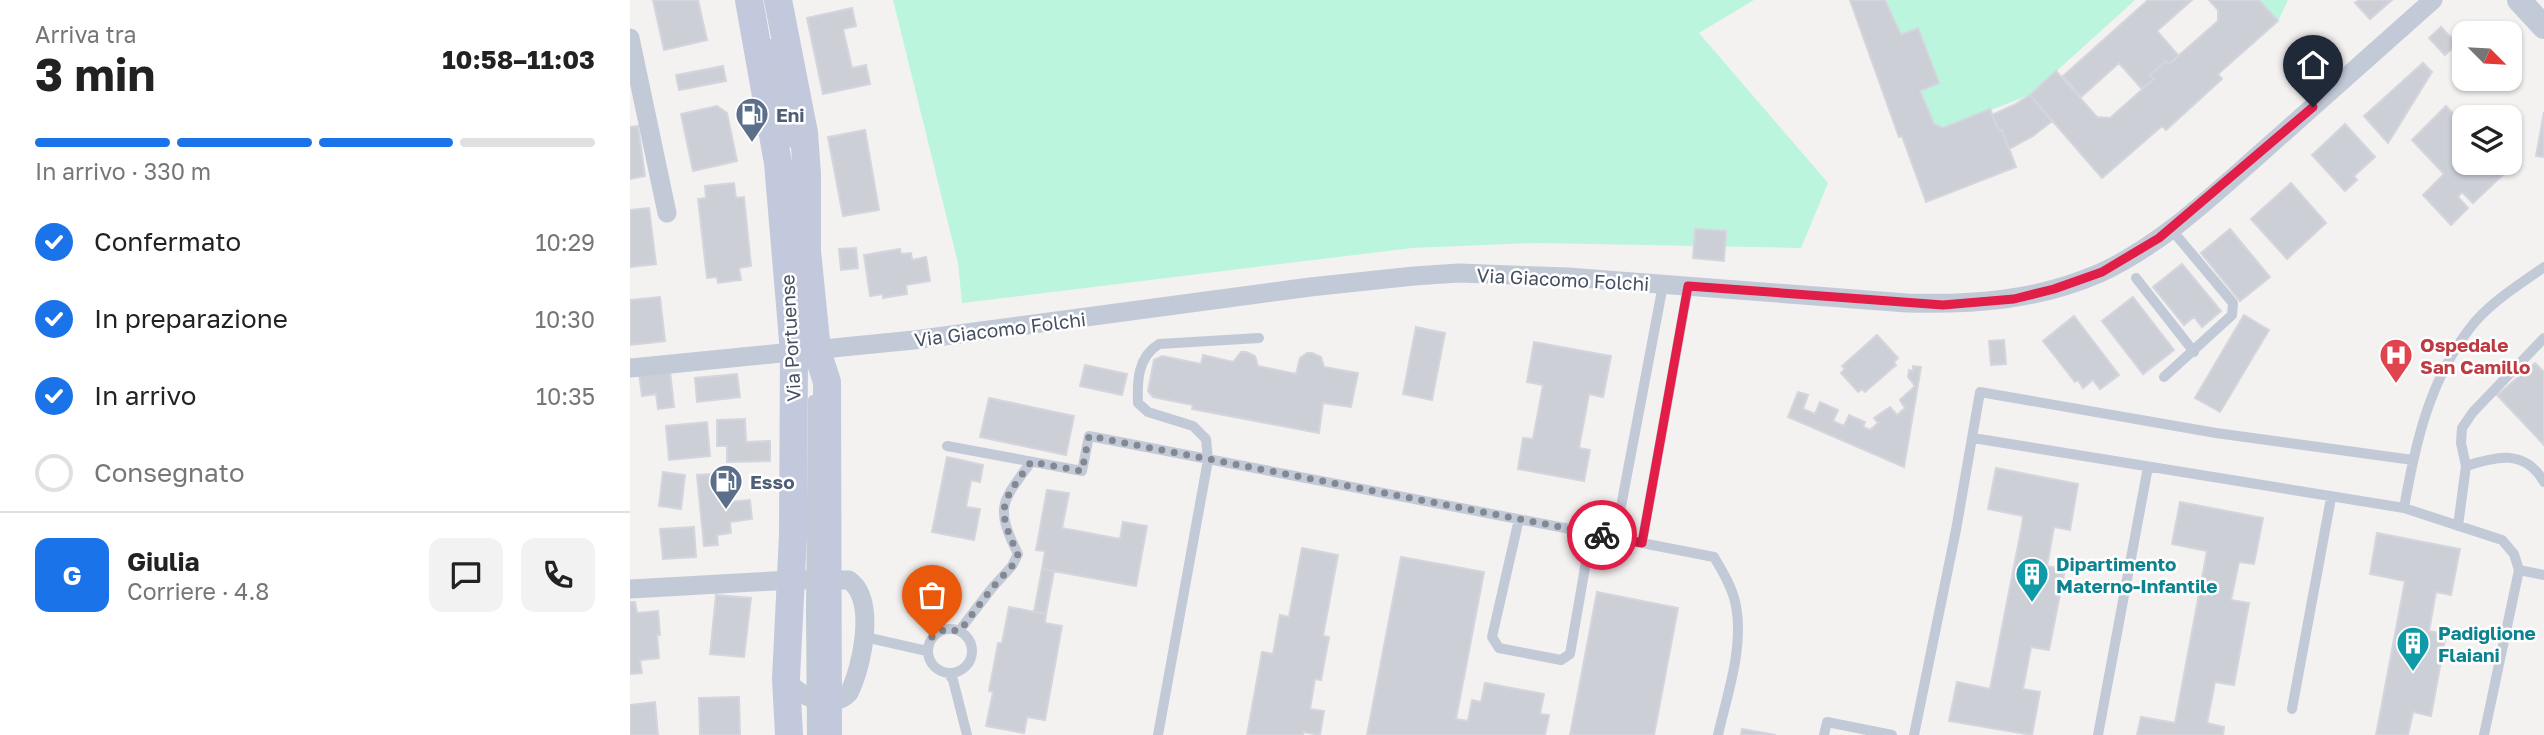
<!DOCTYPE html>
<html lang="it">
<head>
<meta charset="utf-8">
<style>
	body { margin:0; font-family:"Golos Text",sans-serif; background:#f2f2f2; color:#222; height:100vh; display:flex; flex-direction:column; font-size:26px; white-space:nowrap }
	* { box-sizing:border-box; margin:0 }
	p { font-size:23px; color:#767676 }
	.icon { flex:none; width:38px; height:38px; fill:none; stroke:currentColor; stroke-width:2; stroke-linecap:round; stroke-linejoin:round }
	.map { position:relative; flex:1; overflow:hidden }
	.side { display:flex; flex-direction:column; background:#fff; width:630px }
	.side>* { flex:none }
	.needle { width:46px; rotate:114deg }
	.fabs { position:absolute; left:1822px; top:21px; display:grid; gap:14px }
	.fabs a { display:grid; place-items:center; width:70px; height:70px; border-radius:14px; background:#fff; box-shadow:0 2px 5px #0004; font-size:35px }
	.pin { position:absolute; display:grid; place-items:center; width:60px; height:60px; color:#fff; margin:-72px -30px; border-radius:50% 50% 50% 0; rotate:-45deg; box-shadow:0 0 7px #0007 }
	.pin .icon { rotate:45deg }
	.courier { position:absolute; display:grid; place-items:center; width:70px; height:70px; margin:-35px; border:5px solid #e11d48; border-radius:50%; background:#fff; color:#222; box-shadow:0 2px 9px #0007 }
	.summary em { font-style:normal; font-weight:700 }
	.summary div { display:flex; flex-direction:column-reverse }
	.summary { display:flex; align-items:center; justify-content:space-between; height:119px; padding:0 35px }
	h1 { font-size:46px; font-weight:700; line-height:52px }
	.bar { display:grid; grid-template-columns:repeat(4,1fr); gap:10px 7px; align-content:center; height:84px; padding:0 35px }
	.bar i { height:9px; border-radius:5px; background:#e0e0e0 }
	.bar .current { background:#1a73e8 }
	.bar p { grid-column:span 4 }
	.line { display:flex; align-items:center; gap:18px; padding:0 35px; border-top:2px solid #e0e0e0 }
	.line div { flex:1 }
	.round { display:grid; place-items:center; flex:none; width:74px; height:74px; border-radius:14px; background:#f2f2f2 }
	ol { padding:0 35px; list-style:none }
	li { display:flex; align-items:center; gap:21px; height:77px }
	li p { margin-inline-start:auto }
	li .icon { padding:7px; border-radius:50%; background:#1a73e8; color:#fff; stroke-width:4 }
	li:last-child { color:#767676 }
	li i { width:38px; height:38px; border:4px solid #e0e0e0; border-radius:50% }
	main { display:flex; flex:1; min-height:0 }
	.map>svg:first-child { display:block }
</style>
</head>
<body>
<main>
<section class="side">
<div class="summary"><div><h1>3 min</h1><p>Arriva tra</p></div><em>10:58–11:03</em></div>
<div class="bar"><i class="current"></i><i class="current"></i><i class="current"></i><i></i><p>In arrivo · 330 m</p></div>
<ol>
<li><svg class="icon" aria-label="check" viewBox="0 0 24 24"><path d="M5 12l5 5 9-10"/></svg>Confermato<p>10:29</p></li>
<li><svg class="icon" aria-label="check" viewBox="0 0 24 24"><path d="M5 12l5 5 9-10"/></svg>In preparazione<p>10:30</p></li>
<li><svg class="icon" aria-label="check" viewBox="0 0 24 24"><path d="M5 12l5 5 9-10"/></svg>In arrivo<p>10:35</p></li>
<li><i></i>Consegnato</li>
</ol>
<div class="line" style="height:126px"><b class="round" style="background:#1a73e8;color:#fff">G</b><div><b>Giulia</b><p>Corriere · 4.8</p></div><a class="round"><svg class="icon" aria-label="chat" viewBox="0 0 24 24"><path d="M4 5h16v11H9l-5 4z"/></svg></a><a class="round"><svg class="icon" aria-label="phone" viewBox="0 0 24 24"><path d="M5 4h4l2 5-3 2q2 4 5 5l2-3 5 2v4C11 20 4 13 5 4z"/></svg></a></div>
</section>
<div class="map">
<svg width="1914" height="735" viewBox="0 0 1914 735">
	<rect width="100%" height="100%" fill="#f4f1f1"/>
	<!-- green -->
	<path fill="#bcf5dd" d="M263,0H1124L1069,33L1198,183L1171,248L905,243L782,248L332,303L328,263Z
		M1255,0H1505L1400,95L1313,128L1304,124L1290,91L1309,83L1288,28L1271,35Z
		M1629,0H1658L1648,21Z"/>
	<!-- building -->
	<path fill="#cdcfd7" stroke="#d4d5dd" stroke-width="2" d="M23,0H68L77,40L34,50Z
		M1220,0H1255L1271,35L1288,28L1309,83L1290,91L1304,124L1313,128L1360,109L1369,131L1372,130L1386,167L1296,202L1272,136L1269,137Z
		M1518,0H1562L1527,31L1549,56L1539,64L1536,61L1520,75L1524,79L1512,89L1489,63L1451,97L1433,76Z
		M1579,0H1629L1648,21L1588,74L1592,79L1536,130L1532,126L1472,178L1400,95L1426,71L1467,117L1480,118L1524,79L1520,75L1536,61L1539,64L1588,21V10Z
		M1729,0H1762L1740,19L1725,3Z
		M222,8L226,26L213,29L222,68L236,65L240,84L193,94L177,18Z
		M1811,27L1827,44L1815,55L1799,38Z
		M1793,63L1802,72L1758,143L1734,116Z
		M93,66L96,81L49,90L46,75Z
		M1400,95L1422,121L1403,136L1379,149L1372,130L1369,131L1362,115L1384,105Z
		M87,106L97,113L107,161L63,171L51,114Z
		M1816,106L1830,121L1832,119L1834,120V163H1870L1877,171L1843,203L1832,192L1828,197L1838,208L1821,225L1793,195L1814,174L1782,140Z
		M1914,112V157L1906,156Z
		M1715,124L1745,157L1724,176L1727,180L1715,191L1682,155Z
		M8,126L15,176L0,179V127Z
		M235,130L249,210L213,216L198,137Z
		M104,183L106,198L114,197L121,266L109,268L111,280L88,283L87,277L77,278L68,199L76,198L75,186Z
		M1661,183L1696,223L1657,259L1621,219Z
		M19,208L26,264L0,267V210Z
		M1065,229L1096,231L1094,261L1063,258Z
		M1600,229L1640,277L1610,301L1571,253Z
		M226,248L228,268L211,270L209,249Z
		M270,249L271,254L281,253L282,260L296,257L300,281L276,285L277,294L253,298V294L240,296L234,255Z
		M1552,264L1591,311L1572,327L1564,317L1554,325L1523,287Z
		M30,297L35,341L0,345V300Z
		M1503,297L1544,350L1513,374L1472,321Z
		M1614,315L1639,330L1590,412L1565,398Z
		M1444,316L1489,375L1470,389L1463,380L1453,388L1448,380L1445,382L1413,341Z
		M786,327L815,333L802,400L773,394Z
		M1247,335L1268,358L1264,362L1266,365L1235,392L1232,389L1228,392L1211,373L1215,369L1212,366Z
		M1374,340L1376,364L1361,365L1359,341Z
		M904,342L981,356L973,397L959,394L949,448L960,450L954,481L888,469L893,438L903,439L913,385L897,382Z
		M611,352H616L625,356L628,366L666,374L670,358L677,353H682L691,357L694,367L728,373L721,407L693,403L689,433L562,409L563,405L523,397L518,391L524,360L532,356L571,364L573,355L603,362Z
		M1905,363L1914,372V445L1867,395Z
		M455,365L497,374L492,395L450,386Z
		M1283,366L1291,367L1274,467L1158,417L1168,392L1178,395L1173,409L1185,414L1190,402L1208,410L1203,421L1214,426L1219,415L1235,422L1233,427L1240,430L1248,423L1244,418L1260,407L1267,415L1275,408L1270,400L1285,386L1278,377L1279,370L1283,371Z
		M40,371L44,407L28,409L26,394L12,396L9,374Z
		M107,374L110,397L67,402L65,378Z
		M359,398L444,416L436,455L350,437Z
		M115,419L116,442L140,441V461L97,462V446H87V420Z
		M77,422L80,456L39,460L36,426Z
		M317,457L353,465L350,482L341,480L336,507L350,509L344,540L302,532Z
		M1366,468L1448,484L1440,530L1424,527L1417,566L1435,569L1419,650L1401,647L1393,689L1410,692L1402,735L1319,721L1327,682L1360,689L1392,525L1393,516L1358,509Z
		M33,472L55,475L51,509L29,506Z
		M80,474V479L98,477L100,502L120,500L122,519L100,522L101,533L87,535L88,545L74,546L67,475Z
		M417,490L439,493L432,528L490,539L493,522L517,526L506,586L412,569L415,551L406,550Z
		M1550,502L1633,518L1624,564L1609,562L1601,600L1619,603L1604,685L1585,682L1577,723L1594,727L1593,735H1507L1511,717L1545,723L1577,551L1542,544Z
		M64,527L66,557L33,559L30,529Z
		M1747,533L1830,549L1821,595L1806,592L1799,631L1816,634L1801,716L1783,712L1778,735H1746L1775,581L1740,574Z
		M672,548L708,555L693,636L699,637L691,680L685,679L680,709L694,711L690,735L673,732V735H617L632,652L643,654L650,615L659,617Z
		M771,557L854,572L826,719L838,721L842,700L851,702L855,683L914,694L910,714L919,715L915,735H737Z
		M412,569L424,571L416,614L404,612Z
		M967,592L1048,608L1024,735H940Z
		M86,595L121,598L114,657L80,654Z
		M0,602H5L7,613L28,611L30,635H27L29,658L10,660L12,673L0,674Z
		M379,607L416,614L415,623L432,626L415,720L397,717L394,733L356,726L363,692L359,691L368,643H372Z
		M109,697L110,735H70L69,698Z
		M25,702L28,735H0V705Z
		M1112,729L1146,735H1111Z"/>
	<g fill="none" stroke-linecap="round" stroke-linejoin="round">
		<!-- service -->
		<path stroke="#c3cad7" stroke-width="10" d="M142,44L158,143
			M1506,278L1564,352
			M1534,377L1602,315L1603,303L1541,229
			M1343,438L1774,508L1872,540L1884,554L1889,570L1914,575
			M317,446L452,471L459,436L1084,557C1093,572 1103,589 1106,606C1114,648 1097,695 1088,735
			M1836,466C1867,456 1895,449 1914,482
			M1774,508C1785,445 1799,381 1840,328C1859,303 1889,285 1914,267
			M889,519L862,637L869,648L931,660L940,654L961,533
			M1828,526L1836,466L1831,443L1832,428L1843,412L1914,338
			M985,538L1033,285
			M1012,543L1058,287
			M298 651a22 22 0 1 1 44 0a22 22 0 1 1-44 0Z
			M329,631L362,588L382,566L388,554C364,506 372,502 401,462
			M235,637L297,651
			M319,674L323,680L337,735
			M1662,709L1701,498
			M182,735L181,611L183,400
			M528,735L578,460L576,439L563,426L518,412L508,403C507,380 508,357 529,344L629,338
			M1194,735L1197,722L1262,735
			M1284,735L1326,530L1350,392L1586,433L1783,460
			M1468,735L1518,467
			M1854,735L1889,570"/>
		<!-- minor -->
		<path stroke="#c3cad7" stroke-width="19" d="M0,38L37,213
			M0,368L284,340L680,287L784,276L829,273L938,277L1277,303C1344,305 1408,300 1470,273C1531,245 1582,196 1632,152C1689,101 1746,51 1803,0
			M0,589L161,580H219C247,600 232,667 219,693C203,711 168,697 156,679"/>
		<!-- tertiary -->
		<path stroke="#c3cad7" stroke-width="24" d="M1889,0L1914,27"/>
		<!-- secondary -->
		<path stroke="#c2c9dc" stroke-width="28" d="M119,0L148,163L164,352L163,535L156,679L159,735
			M148,0L174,133L177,175V251L187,351L197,382L198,735"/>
	</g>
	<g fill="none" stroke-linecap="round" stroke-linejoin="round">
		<!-- done -->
		<path stroke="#838893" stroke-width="7" stroke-dasharray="0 12.6" d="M302,637L315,629L329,631L332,628L362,588L382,566L388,554C364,505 373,502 401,462L452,471L459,436L972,535"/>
		<!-- route -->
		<path stroke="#e11d48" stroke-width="9" d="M972,535L1012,543L1058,286L1313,305L1384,299L1424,289L1472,272L1529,238L1683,107"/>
	</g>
	<!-- icons -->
	<defs>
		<symbol id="fuel-pin" viewBox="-11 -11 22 30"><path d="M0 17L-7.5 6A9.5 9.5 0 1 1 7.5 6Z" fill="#5c6f8a" stroke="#fff"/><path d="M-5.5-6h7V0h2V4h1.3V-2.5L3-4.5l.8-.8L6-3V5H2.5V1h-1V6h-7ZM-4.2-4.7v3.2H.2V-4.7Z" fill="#fff"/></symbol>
		<symbol id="hospital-pin" viewBox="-11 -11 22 30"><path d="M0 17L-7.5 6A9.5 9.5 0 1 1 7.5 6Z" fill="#e0444e" stroke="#fff"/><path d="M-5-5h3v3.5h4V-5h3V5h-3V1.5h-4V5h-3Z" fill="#fff"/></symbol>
		<symbol id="building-pin" viewBox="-11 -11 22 30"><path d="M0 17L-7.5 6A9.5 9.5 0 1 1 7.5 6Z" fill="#0f9aa8" stroke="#fff"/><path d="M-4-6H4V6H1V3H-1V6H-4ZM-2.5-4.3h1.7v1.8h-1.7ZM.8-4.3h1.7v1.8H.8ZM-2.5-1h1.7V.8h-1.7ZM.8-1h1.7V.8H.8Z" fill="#fff"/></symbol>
	</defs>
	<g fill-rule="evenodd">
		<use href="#fuel-pin" x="103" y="95" width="38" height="52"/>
		<use href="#hospital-pin" x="1747" y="336" width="38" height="52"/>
		<use href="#fuel-pin" x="77" y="462" width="38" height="52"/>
		<use href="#building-pin" x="1383" y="555" width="38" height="52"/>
		<use href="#building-pin" x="1764" y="624" width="38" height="52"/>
	</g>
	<g text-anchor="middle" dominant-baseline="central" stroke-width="5" stroke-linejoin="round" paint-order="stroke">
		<!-- service labels -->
		<g font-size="19" font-weight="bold" fill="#4e5e75" stroke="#fff" text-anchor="start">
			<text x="146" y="114">Eni</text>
			<text x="120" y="481">Esso</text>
		</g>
		<!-- street labels -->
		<g font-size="19" fill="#464f61" stroke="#fff">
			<text transform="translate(933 279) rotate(3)">Via Giacomo Folchi</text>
			<text transform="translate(370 329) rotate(-7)">Via Giacomo Folchi</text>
			<text transform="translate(160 338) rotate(-93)">Via Portuense</text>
		</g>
		<!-- health labels -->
		<g font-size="19" font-weight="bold" fill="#be3a42" stroke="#fff" text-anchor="start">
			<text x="1790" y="344">Ospedale<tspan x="1790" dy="22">San Camillo</tspan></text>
		</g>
		<!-- culture labels -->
		<g font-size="19" font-weight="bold" fill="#0d838f" stroke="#fff" text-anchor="start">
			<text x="1426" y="563">Dipartimento<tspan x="1426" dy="22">Materno-Infantile</tspan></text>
			<text x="1808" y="632">Padiglione<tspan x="1808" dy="22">Flaiani</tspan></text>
		</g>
	</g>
</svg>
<div class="fabs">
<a><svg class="needle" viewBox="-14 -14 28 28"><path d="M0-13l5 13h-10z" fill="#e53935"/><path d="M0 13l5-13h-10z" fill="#767676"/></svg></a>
<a><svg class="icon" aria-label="layers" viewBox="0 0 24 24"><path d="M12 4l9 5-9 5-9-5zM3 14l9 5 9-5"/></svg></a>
</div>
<div class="pin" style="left:302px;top:637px;background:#ea580c"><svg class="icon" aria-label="bag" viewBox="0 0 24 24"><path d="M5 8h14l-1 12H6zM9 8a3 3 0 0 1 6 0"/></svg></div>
<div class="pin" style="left:1683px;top:107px;background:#1f2937"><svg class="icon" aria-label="home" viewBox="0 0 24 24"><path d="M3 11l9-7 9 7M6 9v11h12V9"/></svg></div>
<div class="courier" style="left:972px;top:535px"><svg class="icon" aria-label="bike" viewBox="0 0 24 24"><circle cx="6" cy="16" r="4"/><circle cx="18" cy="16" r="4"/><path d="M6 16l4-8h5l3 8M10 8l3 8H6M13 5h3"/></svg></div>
</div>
</main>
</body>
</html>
